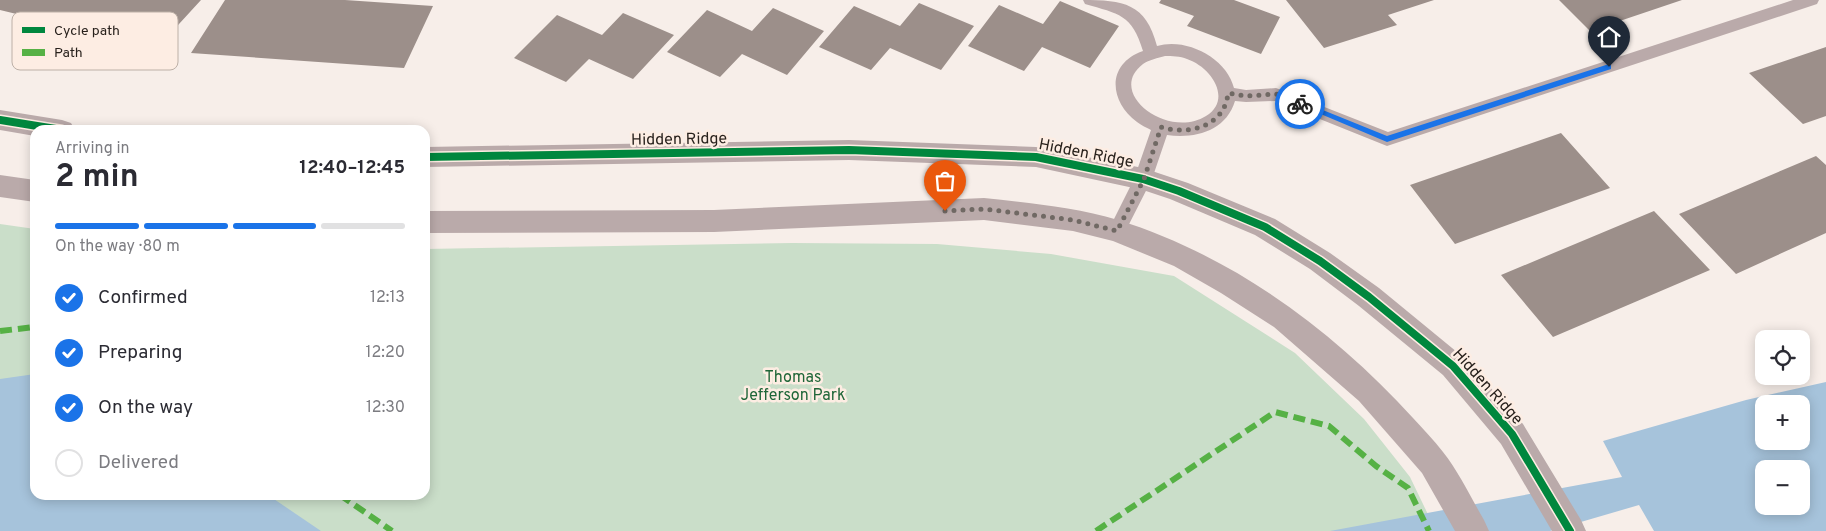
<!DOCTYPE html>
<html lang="en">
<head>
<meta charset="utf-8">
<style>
	body { margin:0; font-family:Overpass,sans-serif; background:#f2f2f3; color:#2b2b33; height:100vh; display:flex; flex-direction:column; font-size:19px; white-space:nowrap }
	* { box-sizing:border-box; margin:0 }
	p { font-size:16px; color:#7c7c81 }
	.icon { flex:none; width:28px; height:28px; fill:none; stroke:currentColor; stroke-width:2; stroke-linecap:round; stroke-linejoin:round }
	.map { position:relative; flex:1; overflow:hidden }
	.drawer { position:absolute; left:30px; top:125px; width:400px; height:375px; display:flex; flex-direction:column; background:#fff; border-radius:15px; box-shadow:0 2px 12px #0003 }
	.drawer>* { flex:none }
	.controls { position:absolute; left:1755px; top:330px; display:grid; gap:10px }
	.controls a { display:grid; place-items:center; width:55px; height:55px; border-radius:10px; background:#fff; box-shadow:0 2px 12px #0003; font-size:25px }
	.pin { position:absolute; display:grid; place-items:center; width:42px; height:42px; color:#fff; margin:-51px -21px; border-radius:50% 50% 50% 0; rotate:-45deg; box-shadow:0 0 5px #0007 }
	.pin .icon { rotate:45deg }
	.courier { position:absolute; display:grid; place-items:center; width:50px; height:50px; margin:-25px; border:4px solid #1a73e8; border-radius:50%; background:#fff; color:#222; box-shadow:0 1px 6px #0007 }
	.head em { font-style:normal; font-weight:700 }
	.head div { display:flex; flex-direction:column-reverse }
	.head { display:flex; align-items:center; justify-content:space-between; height:85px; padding:0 25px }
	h1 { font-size:32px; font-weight:700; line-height:38px }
	.bar { display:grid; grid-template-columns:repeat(4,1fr); gap:8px 5px; align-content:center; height:60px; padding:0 25px }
	.bar i { height:6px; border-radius:4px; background:#e1e1e2 }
	.bar .active { background:#1a73e8 }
	.bar p { grid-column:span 4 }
	ol { padding:0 25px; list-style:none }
	li { display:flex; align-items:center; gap:15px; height:55px }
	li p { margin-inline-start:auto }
	li .icon { padding:5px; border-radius:50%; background:#1a73e8; color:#fff; stroke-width:4 }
	li:last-child { color:#7c7c81 }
	li i { width:28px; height:28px; border:2px solid #e1e1e2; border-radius:50% }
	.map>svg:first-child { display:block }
</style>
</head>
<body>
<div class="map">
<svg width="1826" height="531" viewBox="0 0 1826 531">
	<rect width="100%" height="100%" fill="#f7eee9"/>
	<!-- green -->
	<path fill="#cadec9" d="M0,224L35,229V495H425V249L792,243L937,244L1051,254L1174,276L1295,353L1364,419L1410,477L1436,531H0Z"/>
	<!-- water -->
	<path fill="#a6c3db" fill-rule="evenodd" d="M35,374V495H268L321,531H0V379Z
		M1826,382V531H1654L1639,505L1550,531H1330L1622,477L1603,441L1746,400ZM1764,404H1801V441H1764ZM1764,469H1801V506H1764Z"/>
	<!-- building -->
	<path fill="#9c8f8a" d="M0,0H201L157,48L0,10Z
		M225,0H345L433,6L404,68L191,53Z
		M1161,0H1234L1280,17L1261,54L1187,26L1194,16L1159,3Z
		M1286,0H1434L1388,15L1397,25L1324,48Z
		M1559,0H1682L1590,31Z
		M1060,1L1119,26L1090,68L1042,47L1024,71L968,46L999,5L1043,24Z
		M919,3L974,26L941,70L890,48L871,70L819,47L854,6L900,26Z
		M773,8L824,31L787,75L742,54L720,77L667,52L707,10L752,31Z
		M623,13L674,35L633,79L589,59L566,82L514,58L557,15L602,35Z
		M1826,47V116L1803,124L1749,73Z
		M1561,133L1610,188L1455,244L1410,185Z
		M1816,156L1826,165V233L1736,274L1679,214Z
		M1654,211L1710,270L1553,337L1501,275Z"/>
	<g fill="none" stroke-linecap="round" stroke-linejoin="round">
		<!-- lane -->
		<path fill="#baaaaa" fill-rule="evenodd" d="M1083,0C1123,0 1146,3 1157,46C1186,37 1227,58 1234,88L1246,90L1276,88L1388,132L1793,0H1819L1817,4L1387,146L1275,101L1246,102L1235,101C1226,131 1195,139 1167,135L1152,179L1123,236L1117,239L1111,236L1108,231L1134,179L1151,130C1147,128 1141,125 1137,122C1109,101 1106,64 1143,51C1132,14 1119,14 1085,4ZM1165,56C1172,56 1180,56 1187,59C1211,67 1233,99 1206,116C1168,140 1105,93 1143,64C1149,60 1158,58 1165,56Z"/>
		<!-- street -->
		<path fill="#baaaaa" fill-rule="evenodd" d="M0,110L62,120L71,123L75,130H35V136L0,130Z
			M849,140L1036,147L1143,168L1188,183L1275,219L1330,253L1379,288L1463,357L1523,424L1581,520L1586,531H1552L1501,444L1443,375L1359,306L1310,269L1255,235L1170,199L1143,190L1036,167L849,160L425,167V147Z
			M0,175L35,180V202L0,197Z
			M984,198C1029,203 1075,207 1118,220C1233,256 1333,330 1413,418C1423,429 1434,440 1443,452C1459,472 1471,498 1484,520L1489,531H1455L1422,473L1359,401L1274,327L1221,293L1174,266L1113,241L1073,231L984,220L714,232L425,233V211L714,210Z"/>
		<!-- quiet -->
		<path stroke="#56b145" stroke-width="6" stroke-dasharray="12 6" stroke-linecap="butt" d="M0,331L35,327
			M340,495L392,531
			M1096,531L1275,412L1329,426L1376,466L1408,488L1429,531"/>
		<defs>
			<path id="cycleway" d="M0,120L62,130
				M425,157L849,150L1036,157L1143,179L1179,191L1265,227L1320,261L1369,297L1453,366L1512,434L1570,531"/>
		</defs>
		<!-- cycleway casing -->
		<use href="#cycleway" stroke="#fdede3" stroke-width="11"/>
		<!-- cycleway -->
		<use href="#cycleway" stroke="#00873e" stroke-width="8"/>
	</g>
	<!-- route -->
	<path fill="#1a73e8" d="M1609,64L1611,65V69L1387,142L1297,104L1300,101L1303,102L1387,136Z"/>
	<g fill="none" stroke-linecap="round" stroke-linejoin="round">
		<!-- done -->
		<path stroke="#706964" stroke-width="5" stroke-dasharray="0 9" d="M945,211L984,209L1073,220L1117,231L1144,179L1161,127C1189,136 1225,126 1228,93L1246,96L1276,94L1300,104"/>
	</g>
	<g text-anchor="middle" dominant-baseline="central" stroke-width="5" stroke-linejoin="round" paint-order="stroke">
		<!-- street labels -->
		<g font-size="16" fill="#28211c" stroke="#fdede3">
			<text transform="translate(679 140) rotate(-1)">Hidden Ridge</text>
			<text transform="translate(1086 154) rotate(11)">Hidden Ridge</text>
			<text transform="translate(1487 387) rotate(48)">Hidden Ridge</text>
		</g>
		<!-- park labels -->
		<g font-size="16" fill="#1f6638" stroke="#fdede3">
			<text x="793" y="378">Thomas<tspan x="793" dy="18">Jefferson Park</tspan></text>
		</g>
	</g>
	<!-- legend -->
	<rect x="12" y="12" width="166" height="58" rx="8" fill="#fdede3" stroke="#bdb0a7" stroke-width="1"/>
	<rect x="22" y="27" width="23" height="6" fill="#00873e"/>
	<rect x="22" y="49" width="23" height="7" fill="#56b145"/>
	<g font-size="14" fill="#28211c">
		<text x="54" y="35">Cycle path</text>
		<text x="54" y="57">Path</text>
	</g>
</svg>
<div class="controls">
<a><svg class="icon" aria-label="locate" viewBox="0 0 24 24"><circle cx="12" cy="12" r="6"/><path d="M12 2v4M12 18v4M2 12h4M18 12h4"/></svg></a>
<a>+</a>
<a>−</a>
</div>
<div class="pin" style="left:945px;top:211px;background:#ea580c"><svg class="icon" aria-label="bag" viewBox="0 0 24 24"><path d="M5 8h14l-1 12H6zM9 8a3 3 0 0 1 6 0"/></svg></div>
<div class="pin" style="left:1609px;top:67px;background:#1f2937"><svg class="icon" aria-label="home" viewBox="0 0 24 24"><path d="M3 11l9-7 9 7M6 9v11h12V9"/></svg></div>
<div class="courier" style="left:1300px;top:104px"><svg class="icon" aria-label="bike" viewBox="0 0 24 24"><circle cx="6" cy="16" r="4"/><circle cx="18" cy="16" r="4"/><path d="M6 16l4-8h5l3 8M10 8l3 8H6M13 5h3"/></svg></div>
<section class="drawer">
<div class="head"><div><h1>2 min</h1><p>Arriving in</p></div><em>12:40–12:45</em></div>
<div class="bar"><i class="active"></i><i class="active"></i><i class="active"></i><i></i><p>On the way · 80 m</p></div>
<ol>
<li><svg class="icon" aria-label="check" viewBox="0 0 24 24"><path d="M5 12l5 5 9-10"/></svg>Confirmed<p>12:13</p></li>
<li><svg class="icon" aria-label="check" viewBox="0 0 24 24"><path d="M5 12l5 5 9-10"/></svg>Preparing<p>12:20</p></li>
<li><svg class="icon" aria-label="check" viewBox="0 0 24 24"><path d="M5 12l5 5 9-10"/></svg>On the way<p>12:30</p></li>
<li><i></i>Delivered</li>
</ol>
</section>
</div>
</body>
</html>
